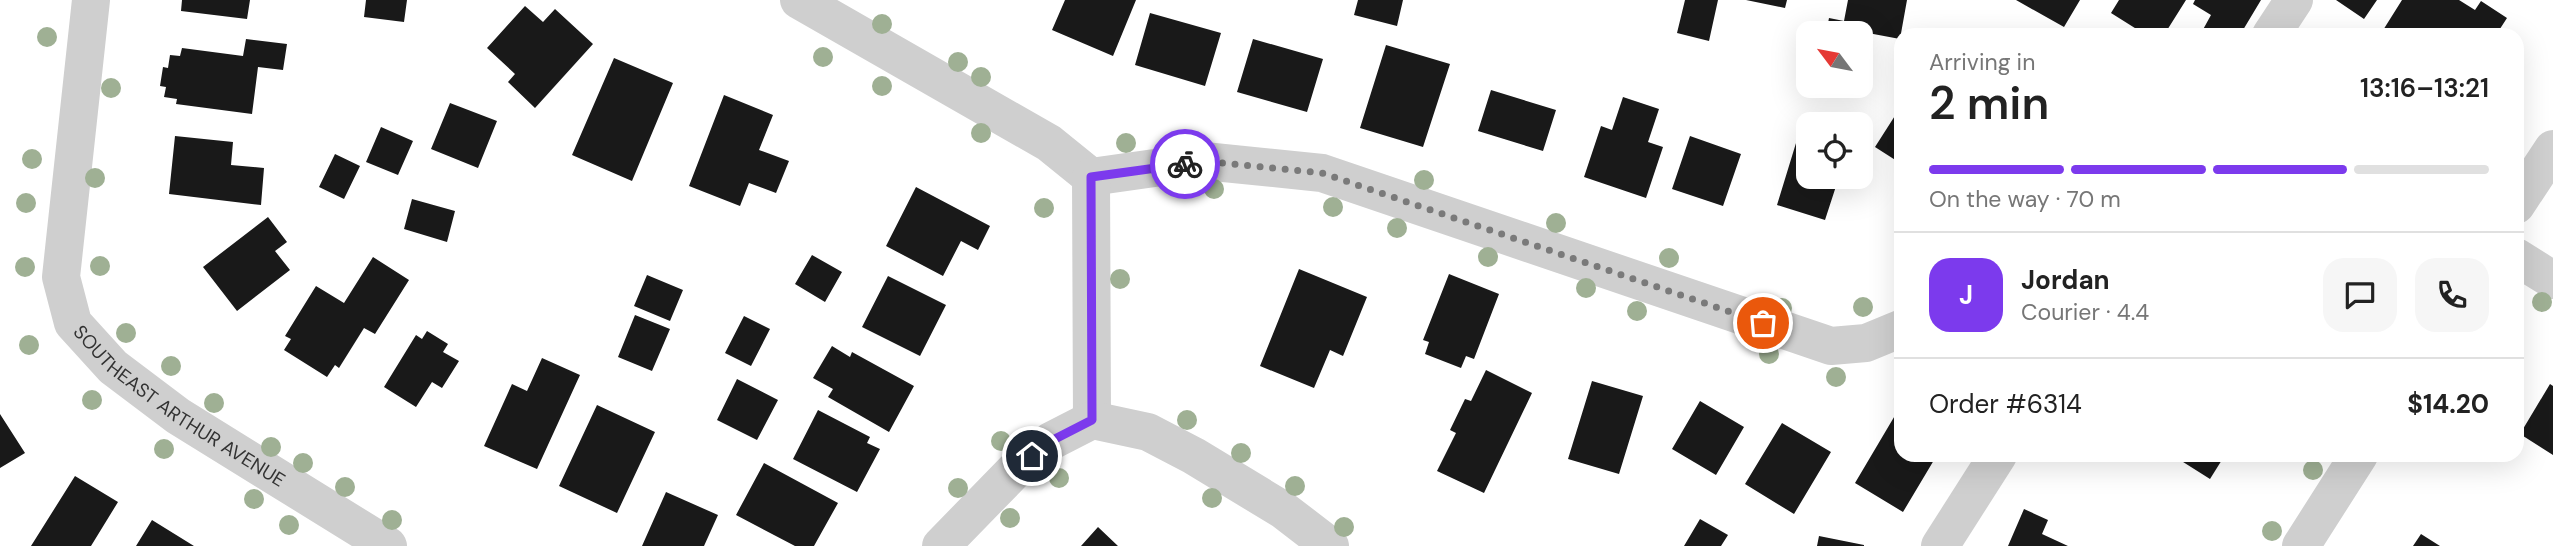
<!DOCTYPE html>
<html lang="en">
<head>
<meta charset="utf-8">
<style>
	body { margin:0; font-family:"DM Sans",sans-serif; background:#f6f6f6; color:#222; height:100vh; display:flex; flex-direction:column; font-size:26px; white-space:nowrap }
	* { box-sizing:border-box; margin:0 }
	p { font-size:23px; color:#767676 }
	.icon { flex:none; width:38px; height:38px; fill:none; stroke:currentColor; stroke-width:2; stroke-linecap:round; stroke-linejoin:round }
	.map { position:relative; flex:1; overflow:hidden }
	.sheet { position:absolute; left:1894px; top:28px; width:630px; height:434px; display:flex; flex-direction:column; background:#fff; border-radius:21px; box-shadow:0 7px 28px #0002 }
	.sheet>* { flex:none }
	.needle { width:46px; rotate:302deg }
	.buttons { position:absolute; left:1796px; top:21px; display:grid; gap:14px }
	.buttons a { display:grid; place-items:center; width:77px; height:77px; border-radius:14px; background:#fff; box-shadow:0 7px 28px #0002; font-size:35px }
	.pin { position:absolute; display:grid; place-items:center; width:60px; height:60px; color:#fff; margin:-30px; border:4px solid #fff; border-radius:50%; box-shadow:0 2px 7px #0007 }
	.courier { position:absolute; display:grid; place-items:center; width:70px; height:70px; margin:-35px; border:5px solid #7c3aed; border-radius:50%; background:#fff; color:#222; box-shadow:0 2px 9px #0007 }
	.summary em { font-style:normal; font-weight:600 }
	.summary div { display:flex; flex-direction:column-reverse }
	.summary { display:flex; align-items:center; justify-content:space-between; height:119px; padding:0 35px }
	h1 { font-size:46px; font-weight:600; line-height:52px }
	.bar { display:grid; grid-template-columns:repeat(4,1fr); gap:10px 7px; align-content:center; height:84px; padding:0 35px }
	.bar i { height:9px; border-radius:5px; background:#e0e0e0 }
	.bar .current { background:#7c3aed }
	.bar p { grid-column:span 4 }
	.line { display:flex; align-items:center; gap:18px; padding:0 35px; border-top:2px solid #e0e0e0 }
	.line div { flex:1 }
	.round { display:grid; place-items:center; flex:none; width:74px; height:74px; border-radius:21px; background:#f6f6f6 }
	.map>svg:first-child { display:block }
</style>
</head>
<body>
<div class="map">
<svg width="2553" height="546" viewBox="0 0 2553 546">
	<rect width="100%" height="100%" fill="#fff"/>
	<!-- building -->
	<path fill="#191919" d="M182,0H250L247,19L181,11Z
		M366,0H407L404,22L364,17Z
		M1065,0H1136L1113,56L1052,30Z
		M1358,0H1403L1397,26L1354,15Z
		M1685,0H1718L1709,41L1677,33Z
		M1746,0H1787L1785,8Z
		M1848,0H1907L1900,39L1852,30V33H1826L1829,18L1844,21Z
		M2016,0H2080L2064,27Z
		M2119,0H2186L2164,35H2146L2111,13Z
		M2195,0H2261L2240,35H2200L2211,15L2193,4Z
		M2336,0H2377L2364,19Z
		M2402,0H2459L2475,10L2481,1L2507,18L2496,35H2380Z
		M525,6L543,22L555,9L593,44L535,108L508,82L515,74L487,48Z
		M1150,13L1221,33L1205,86L1135,65Z
		M246,39L287,44L283,70L258,67L252,114L176,104L177,99L164,97L166,87L160,86L163,67L168,68L170,55L180,56L182,48L243,56Z
		M1253,39L1323,59L1307,112L1237,92Z
		M1386,45L1450,64L1423,147L1360,128Z
		M614,58L673,83L632,181L572,155Z
		M1491,90L1556,110L1543,151L1478,131Z
		M724,95L773,115L759,150L789,161L776,193L749,183L740,206L689,186Z
		M1623,97L1659,109L1648,142L1663,147L1646,198L1584,177L1601,126L1612,130Z
		M450,103L497,121L478,168L431,149Z
		M1898,111L1900,113V163L1875,147Z
		M381,127L413,141L398,175L366,162Z
		M1800,130L1808,132V177H1839L1825,220L1777,205Z
		M175,136L233,142L231,165L264,168L261,205L169,194Z
		M1690,136L1741,154L1723,206L1672,189Z
		M335,154L360,166L344,199L319,187Z
		M916,187L990,226L978,250L961,241L943,276L886,246Z
		M412,199L455,211L447,242L404,229Z
		M268,217L287,242L275,251L290,270L237,311L203,267Z
		M812,255L842,272L825,302L795,284Z
		M373,257L409,280L375,334L364,328L339,368L335,365L327,377L284,350L291,339L285,336L316,286L344,303Z
		M1299,269L1367,297L1343,356L1330,350L1314,388L1260,366Z
		M1449,274L1499,294L1474,359L1466,356L1461,368L1425,354L1429,342L1423,340Z
		M647,275L683,290L670,321L634,306Z
		M888,276L946,305L920,356L862,327Z
		M635,315L670,329L652,371L618,357Z
		M744,316L770,329L751,366L725,353Z
		M427,331L448,344L443,352L459,361L442,388L432,382L416,407L384,387L416,335L422,339Z
		M832,346L850,357L852,352L914,386L889,432L828,397L833,389L813,378Z
		M542,358L580,375L537,469L484,446L512,384L527,391Z
		M1486,370L1532,393L1484,493L1437,471L1456,433L1450,430L1465,399L1471,401Z
		M737,379L778,400L757,440L717,420Z
		M1592,381L1643,396L1619,474L1568,459Z
		M2550,384L2553,386V455L2520,434Z
		M1700,401L1744,427L1716,475L1672,449Z
		M597,405L655,432L617,513L559,486Z
		M1900,407V455H1937L1903,512L1855,483Z
		M818,410L870,437L867,443L880,449L857,492L793,459Z
		M0,414L25,453L0,468Z
		M1782,423L1831,452L1794,514L1745,484Z
		M2172,455H2225L2210,479Z
		M764,463L838,503L814,546H795L736,515Z
		M75,476L118,502L91,546H31Z
		M666,492L718,515L704,546H642Z
		M2024,509L2048,520L2042,534L2068,546H2008Z
		M1700,519L1728,535L1721,546H1684Z
		M152,520L194,546H136Z
		M1098,527L1118,546H1081Z
		M2421,534L2440,546H2413Z
		M1819,536L1864,545V546H1817Z"/>
	<g fill="none" stroke-linecap="round" stroke-linejoin="round">
		<!-- minor -->
		<g stroke="#cfcfcf" stroke-width="38">
			<path id="s1" d="M91,0L61,277L73,323L113,367L178,416L388,546"/>
			<path d="M799,0L1049,143L1091,177L1204,161L1322,173L1831,346L1866,343L1900,329"/>
			<path d="M2271,35L2294,0"/>
			<path d="M1091,177L1092,420"/>
			<path d="M2516,205L2553,149"/>
			<path d="M2516,257L2553,280"/>
			<path d="M941,546L1014,471L1051,441L1092,420L1148,432L1194,456L1283,510L1330,546"/>
			<path d="M1940,546L1998,455"/>
			<path d="M2301,546L2359,455"/>
		</g>
	</g>
	<!-- trees -->
	<g fill="#9fb094">
		<circle cx="882" cy="24" r="10"/>
		<circle cx="47" cy="37" r="10"/>
		<circle cx="823" cy="57" r="10"/>
		<circle cx="958" cy="62" r="10"/>
		<circle cx="981" cy="77" r="10"/>
		<circle cx="882" cy="86" r="10"/>
		<circle cx="111" cy="88" r="10"/>
		<circle cx="981" cy="133" r="10"/>
		<circle cx="1126" cy="143" r="10"/>
		<circle cx="32" cy="159" r="10"/>
		<circle cx="95" cy="178" r="10"/>
		<circle cx="1424" cy="180" r="10"/>
		<circle cx="1214" cy="189" r="10"/>
		<circle cx="26" cy="203" r="10"/>
		<circle cx="1333" cy="207" r="10"/>
		<circle cx="1044" cy="208" r="10"/>
		<circle cx="1556" cy="223" r="10"/>
		<circle cx="1397" cy="228" r="10"/>
		<circle cx="1488" cy="257" r="10"/>
		<circle cx="1669" cy="258" r="10"/>
		<circle cx="100" cy="266" r="10"/>
		<circle cx="25" cy="267" r="10"/>
		<circle cx="1120" cy="279" r="10"/>
		<circle cx="1586" cy="288" r="10"/>
		<circle cx="2542" cy="302" r="10"/>
		<circle cx="1863" cy="307" r="10"/>
		<circle cx="1782" cy="308" r="10"/>
		<circle cx="1637" cy="311" r="10"/>
		<circle cx="126" cy="333" r="10"/>
		<circle cx="29" cy="345" r="10"/>
		<circle cx="1769" cy="354" r="10"/>
		<circle cx="171" cy="366" r="10"/>
		<circle cx="1836" cy="377" r="10"/>
		<circle cx="92" cy="400" r="10"/>
		<circle cx="214" cy="403" r="10"/>
		<circle cx="1187" cy="420" r="10"/>
		<circle cx="1001" cy="441" r="10"/>
		<circle cx="271" cy="447" r="10"/>
		<circle cx="164" cy="449" r="10"/>
		<circle cx="1241" cy="453" r="10"/>
		<circle cx="303" cy="463" r="10"/>
		<circle cx="2313" cy="470" r="10"/>
		<circle cx="1059" cy="478" r="10"/>
		<circle cx="1295" cy="486" r="10"/>
		<circle cx="345" cy="487" r="10"/>
		<circle cx="958" cy="488" r="10"/>
		<circle cx="1212" cy="498" r="10"/>
		<circle cx="254" cy="499" r="10"/>
		<circle cx="1010" cy="518" r="10"/>
		<circle cx="392" cy="520" r="10"/>
		<circle cx="289" cy="525" r="10"/>
		<circle cx="1344" cy="527" r="10"/>
		<circle cx="2272" cy="531" r="10"/>
	</g>
	<g fill="none" stroke-linecap="round" stroke-linejoin="round">
		<!-- done -->
		<path stroke="#7a7a7a" stroke-width="7" stroke-dasharray="0 12.6" d="M1185,164L1204,161L1322,173L1763,323"/>
		<!-- route -->
		<path stroke="#7c3aed" stroke-width="9" d="M1032,456L1051,441L1092,420L1091,177L1185,164"/>
	</g>
	<g text-anchor="middle" dominant-baseline="central" stroke-width="7" stroke-linejoin="round" paint-order="stroke">
		<!-- street labels -->
		<g font-size="19" fill="#323232" stroke="#fff">
			<text stroke="none"><textPath href="#s1" startOffset="462">SOUTHEAST ARTHUR AVENUE</textPath></text>
		</g>
	</g>
</svg>
<div class="buttons">
<a><svg class="needle" viewBox="-14 -14 28 28"><path d="M0-13l5 13h-10z" fill="#e53935"/><path d="M0 13l5-13h-10z" fill="#767676"/></svg></a>
<a><svg class="icon" aria-label="locate" viewBox="0 0 24 24"><circle cx="12" cy="12" r="6"/><path d="M12 2v4M12 18v4M2 12h4M18 12h4"/></svg></a>
</div>
<div class="pin" style="left:1763px;top:323px;background:#ea580c"><svg class="icon" aria-label="bag" viewBox="0 0 24 24"><path d="M5 8h14l-1 12H6zM9 8a3 3 0 0 1 6 0"/></svg></div>
<div class="pin" style="left:1032px;top:456px;background:#1f2937"><svg class="icon" aria-label="home" viewBox="0 0 24 24"><path d="M3 11l9-7 9 7M6 9v11h12V9"/></svg></div>
<div class="courier" style="left:1185px;top:164px"><svg class="icon" aria-label="bike" viewBox="0 0 24 24"><circle cx="6" cy="16" r="4"/><circle cx="18" cy="16" r="4"/><path d="M6 16l4-8h5l3 8M10 8l3 8H6M13 5h3"/></svg></div>
<section class="sheet">
<div class="summary"><div><h1>2 min</h1><p>Arriving in</p></div><em>13:16–13:21</em></div>
<div class="bar"><i class="current"></i><i class="current"></i><i class="current"></i><i></i><p>On the way · 70 m</p></div>
<div class="line" style="height:126px"><b class="round" style="background:#7c3aed;color:#fff">J</b><div><b>Jordan</b><p>Courier · 4.4</p></div><a class="round"><svg class="icon" aria-label="chat" viewBox="0 0 24 24"><path d="M4 5h16v11H9l-5 4z"/></svg></a><a class="round"><svg class="icon" aria-label="phone" viewBox="0 0 24 24"><path d="M5 4h4l2 5-3 2q2 4 5 5l2-3 5 2v4C11 20 4 13 5 4z"/></svg></a></div>
<div class="line" style="height:91px"><div>Order #6314</div><b>$14.20</b></div>
</section>
</div>
</body>
</html>
